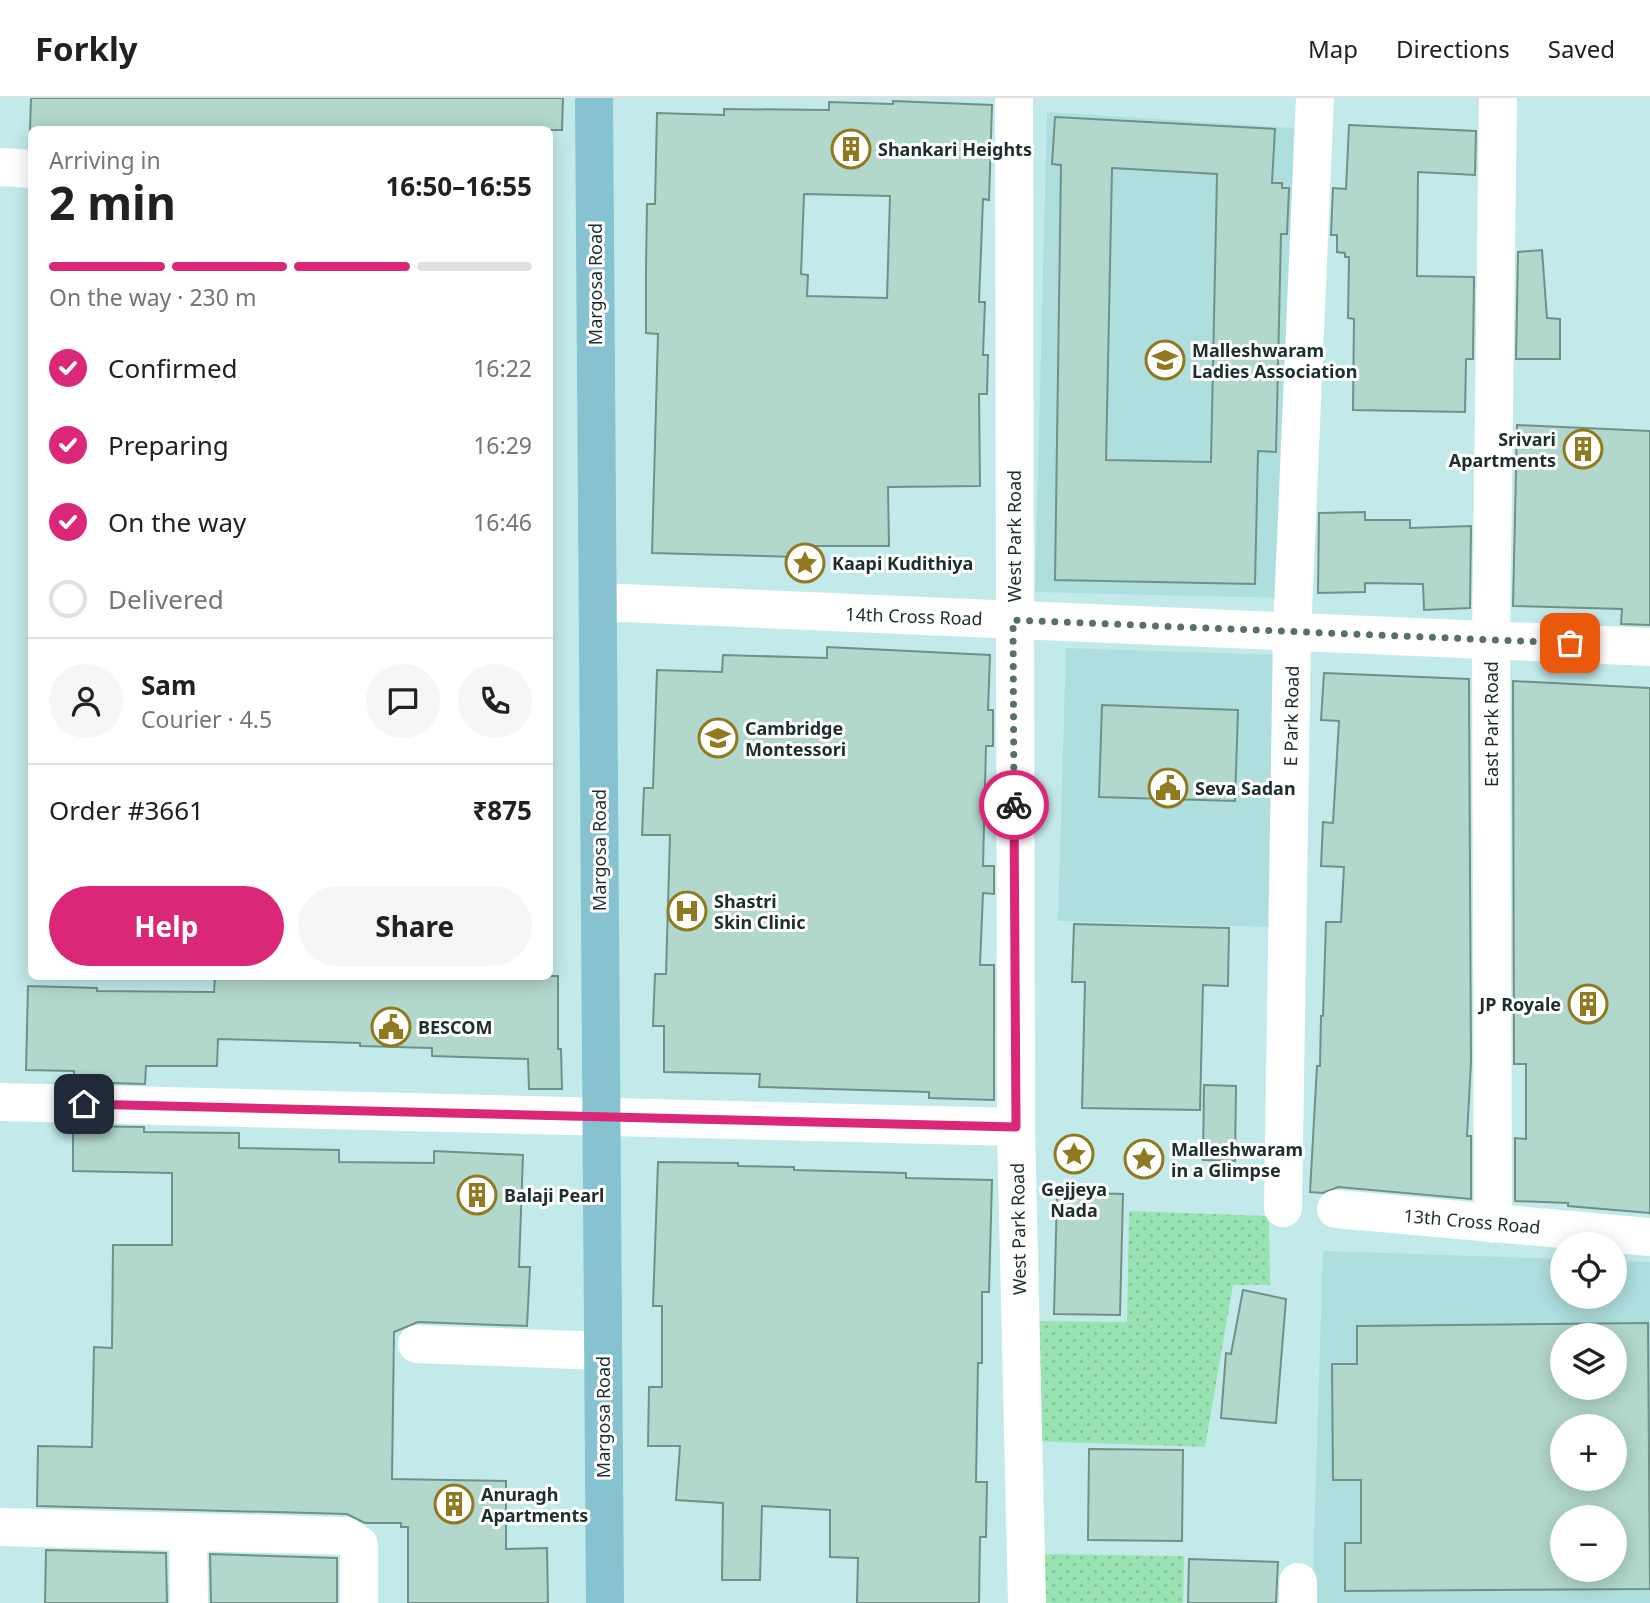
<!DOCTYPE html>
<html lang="en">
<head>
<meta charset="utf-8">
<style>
	body { margin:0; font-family:"Noto Sans",sans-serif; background:#f6f6f6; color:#202124; height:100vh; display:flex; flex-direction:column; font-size:26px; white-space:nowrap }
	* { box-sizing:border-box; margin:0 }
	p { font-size:23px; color:#757577 }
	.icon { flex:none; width:38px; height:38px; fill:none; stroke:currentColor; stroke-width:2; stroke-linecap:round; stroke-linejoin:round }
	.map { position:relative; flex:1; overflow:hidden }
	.details { position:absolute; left:28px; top:28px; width:525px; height:854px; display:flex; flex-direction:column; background:#fff; border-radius:10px; box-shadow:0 4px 18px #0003 }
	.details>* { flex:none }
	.buttons { position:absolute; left:1550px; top:1134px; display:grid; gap:14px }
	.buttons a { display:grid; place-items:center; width:77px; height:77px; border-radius:50%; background:#fff; box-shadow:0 4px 18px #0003; font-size:35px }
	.pin { position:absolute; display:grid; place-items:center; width:60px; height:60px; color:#fff; margin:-30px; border-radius:14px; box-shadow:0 4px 10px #0006 }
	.courier { position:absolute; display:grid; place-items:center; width:70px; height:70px; margin:-35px; border:5px solid #db2777; border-radius:50%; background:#fff; color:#222; box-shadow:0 2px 9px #0007 }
	.summary em { font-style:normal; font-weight:700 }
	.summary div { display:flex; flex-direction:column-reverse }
	.summary { display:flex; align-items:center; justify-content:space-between; height:119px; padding:0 21px }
	h1 { font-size:46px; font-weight:700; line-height:52px }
	.bar { display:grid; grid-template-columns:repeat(4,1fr); gap:10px 7px; align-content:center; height:84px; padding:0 21px }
	.bar i { height:9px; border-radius:5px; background:#e0e0e0 }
	.bar .current { background:#db2777 }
	.bar p { grid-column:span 4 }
	.line { display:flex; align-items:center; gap:18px; padding:0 21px; border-top:2px solid #e0e0e0 }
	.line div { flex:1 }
	.round { display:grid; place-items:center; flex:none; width:74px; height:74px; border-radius:37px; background:#f6f6f6 }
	ol { padding:0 21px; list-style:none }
	li { display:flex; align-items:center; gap:21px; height:77px }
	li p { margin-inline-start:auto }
	li .icon { padding:7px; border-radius:50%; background:#db2777; color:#fff; stroke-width:4 }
	li:last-child { color:#757577 }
	li i { width:38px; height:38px; border:4px solid #e0e0e0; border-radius:50% }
	.action { display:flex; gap:14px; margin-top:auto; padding:14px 21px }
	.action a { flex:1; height:80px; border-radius:42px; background:#db2777; color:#fff; font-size:28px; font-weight:700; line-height:80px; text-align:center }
	.action a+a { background:#f6f6f6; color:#202124 }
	header { display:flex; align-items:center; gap:42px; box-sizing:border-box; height:98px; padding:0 35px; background:#fff; border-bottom:2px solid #e0e0e0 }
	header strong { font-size:33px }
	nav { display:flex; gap:38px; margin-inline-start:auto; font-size:24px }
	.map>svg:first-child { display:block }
</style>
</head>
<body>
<header>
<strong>Forkly</strong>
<nav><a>Map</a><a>Directions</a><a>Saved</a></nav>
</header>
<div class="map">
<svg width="1650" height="1505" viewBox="0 0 1650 1505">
	<defs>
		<pattern id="park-dots" width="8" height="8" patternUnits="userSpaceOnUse" patternTransform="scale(1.75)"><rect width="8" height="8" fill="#99e3b3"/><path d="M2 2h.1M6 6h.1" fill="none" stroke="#83c39a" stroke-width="1.8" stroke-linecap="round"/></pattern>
	</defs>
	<rect width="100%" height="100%" fill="#c3eaea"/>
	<!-- built -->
	<path fill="#aedede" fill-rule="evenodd" d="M1047,14L1294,30L1284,500L1035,494Z
		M1066,550L1278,557L1270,829L1058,823Z
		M1323,1153L1563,1161V1199H1615V1163L1650,1164V1505H1312ZM1563,1237H1615V1290H1563ZM1563,1328H1615V1381H1563ZM1563,1419H1615V1472H1563Z"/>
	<!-- park -->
	<path fill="url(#park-dots)" d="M1129,1113L1269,1118L1270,1187H1233L1205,1349L1032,1343L1031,1223L1127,1224Z
		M1044,1456L1184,1458L1183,1505H1043Z"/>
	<!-- building -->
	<path fill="#b2d7cc" stroke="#6f9188" stroke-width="2" fill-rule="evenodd" d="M31,0H563L562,32H30Z
		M893,3L992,7L989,102L983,101L979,204H985L983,257H988L987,296H979L980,388L888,389L889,448H801L800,459L652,455L658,236L646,235V170L647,106H655L657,15L724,17V11L829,12V4L893,6ZM804,96L890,98L887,200L807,198L808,177L801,176Z
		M1055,19L1275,31L1272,85H1282V90H1289L1287,136H1281L1276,354L1258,353L1255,486L1055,482L1061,67L1052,66ZM1112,70L1217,76L1211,364L1106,362Z
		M1349,27L1476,33L1475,77L1418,74L1417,178L1474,179L1473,261H1466L1465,314L1353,312L1354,221L1348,220L1349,159H1345V155L1337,154V137H1331L1333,90L1346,91Z
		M1542,152L1547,220L1560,221V261H1516L1518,154Z
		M1517,327L1650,333V527L1621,526L1622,511L1513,508Z
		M1365,414V422H1410V430L1471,428L1470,510L1424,512L1423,486L1365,485V494L1318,495L1319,415Z
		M827,549L990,557L988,612H993V648H986L983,768H994V796L983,795L980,867H994V1002L929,1000V994L759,989L760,976L664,974V928H653L655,876H666L670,737H642L644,690H653L657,572L722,574L723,557L827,560Z
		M1324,575L1469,581L1471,964L1467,1038H1471V1101L1338,1089L1323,1095L1310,1094L1317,968H1320L1321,918H1323L1326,824H1341L1344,769L1321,768L1323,724L1333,725L1339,623L1321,622Z
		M1513,583L1650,590V1115L1568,1108V1105L1515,1103V1040L1526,1041V966H1514Z
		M1102,607L1238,612L1235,703L1099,699Z
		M1074,826L1229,830L1228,888L1203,887L1200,1012L1082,1010L1085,884H1072Z
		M215,878H558V951H561L562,991H529L528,961L432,958V950L360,948V945L218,941L217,968H146L145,986L74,984V973L26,972L28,888L97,890V893L214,894Z
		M1204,987L1236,988L1235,1063L1203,1062Z
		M73,1028L144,1029V1034L239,1035V1050L339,1052V1064L434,1065V1053L523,1057L519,1169H530L527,1228L418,1224L394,1234L392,1381L506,1383V1451L547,1450L548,1505H408V1429H401V1425H365L347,1416L37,1408L38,1348L92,1349L94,1249L112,1250L113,1147H172V1075L73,1073Z
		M658,1064L738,1065V1068L794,1069V1072L906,1075V1080L992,1082L989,1194H982V1265H978L976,1384H987L986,1439H980L979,1505H857L858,1460L830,1459V1412L762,1408L760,1482H722L723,1405L676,1402L680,1348H648L649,1289H662V1208H653Z
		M1057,1094L1123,1096L1120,1217L1054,1216Z
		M1243,1192L1286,1201L1276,1325L1221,1320L1226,1255L1231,1256Z
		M1648,1225L1650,1491L1345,1493V1445H1361V1382H1333L1332,1266H1357V1228ZM1563,1237H1615V1290H1563ZM1563,1328H1615V1381H1563ZM1563,1419H1615V1472H1563Z
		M1089,1351L1183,1352L1182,1443L1088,1442Z
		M46,1452L166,1455L167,1505H45Z
		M210,1456L337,1460V1505H211Z
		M1189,1461L1278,1464L1276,1505H1188Z"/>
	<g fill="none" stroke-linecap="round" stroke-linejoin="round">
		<!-- minor -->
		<path stroke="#fff" stroke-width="38" d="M1014,0L1016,1029L1027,1505
			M0,69L32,71
			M598,504L1650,549
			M0,1004L1016,1029
			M1283,1110L1292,534L1315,0
			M1336,1111L1650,1139
			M1493,1126L1491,542L1498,0
			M417,1246L603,1253
			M0,1429L346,1438L359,1447V1505
			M188,1434L189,1505
			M1298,1484V1505"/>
		<!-- major -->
		<path stroke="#87c2d0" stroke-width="38" d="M594,0L605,1505"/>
	</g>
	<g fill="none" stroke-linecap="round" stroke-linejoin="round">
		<!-- done -->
		<path stroke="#586f6f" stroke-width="7" stroke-dasharray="0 12.6" d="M1014,707L1013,522L1570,545"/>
		<!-- route -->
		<path stroke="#db2777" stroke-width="9" d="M84,1006L1016,1029L1014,707"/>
	</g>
	<!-- icons -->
	<defs>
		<symbol id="building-ring" viewBox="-11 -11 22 22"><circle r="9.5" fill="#fff" stroke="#90791f" stroke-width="1.5"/><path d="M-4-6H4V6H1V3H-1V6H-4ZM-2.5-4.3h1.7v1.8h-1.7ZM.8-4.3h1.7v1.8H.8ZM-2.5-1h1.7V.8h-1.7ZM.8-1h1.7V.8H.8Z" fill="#90791f"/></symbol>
		<symbol id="university-ring" viewBox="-11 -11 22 22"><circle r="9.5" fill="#fff" stroke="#90791f" stroke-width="1.5"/><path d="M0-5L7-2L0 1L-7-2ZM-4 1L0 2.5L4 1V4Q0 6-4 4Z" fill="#90791f"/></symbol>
		<symbol id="sight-ring" viewBox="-11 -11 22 22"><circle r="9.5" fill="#fff" stroke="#90791f" stroke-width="1.5"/><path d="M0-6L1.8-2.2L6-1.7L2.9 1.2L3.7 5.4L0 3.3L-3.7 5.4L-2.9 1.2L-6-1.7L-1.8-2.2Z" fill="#90791f"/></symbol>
		<symbol id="school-ring" viewBox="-11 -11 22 22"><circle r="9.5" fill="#fff" stroke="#90791f" stroke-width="1.5"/><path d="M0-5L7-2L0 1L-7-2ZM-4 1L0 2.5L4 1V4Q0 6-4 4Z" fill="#90791f"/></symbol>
		<symbol id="civic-ring" viewBox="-11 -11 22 22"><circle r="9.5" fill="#fff" stroke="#90791f" stroke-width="1.5"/><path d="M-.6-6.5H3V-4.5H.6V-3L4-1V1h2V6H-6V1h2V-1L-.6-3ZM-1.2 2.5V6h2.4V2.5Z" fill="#90791f"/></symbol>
		<symbol id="hospital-ring" viewBox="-11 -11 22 22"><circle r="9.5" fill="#fff" stroke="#90791f" stroke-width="1.5"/><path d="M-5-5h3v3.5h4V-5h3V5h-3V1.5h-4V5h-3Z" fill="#90791f"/></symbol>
	</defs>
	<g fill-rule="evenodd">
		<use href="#building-ring" x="829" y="29" width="44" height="44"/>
		<use href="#university-ring" x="1143" y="240" width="44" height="44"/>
		<use href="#building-ring" x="1561" y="329" width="44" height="44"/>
		<use href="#sight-ring" x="783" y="443" width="44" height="44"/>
		<use href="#school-ring" x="696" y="618" width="44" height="44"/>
		<use href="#civic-ring" x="1146" y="668" width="44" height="44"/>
		<use href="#hospital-ring" x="665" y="791" width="44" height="44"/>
		<use href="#building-ring" x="1566" y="884" width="44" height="44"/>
		<use href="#civic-ring" x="369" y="907" width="44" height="44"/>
		<use href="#sight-ring" x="1052" y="1034" width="44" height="44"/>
		<use href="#sight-ring" x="1122" y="1039" width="44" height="44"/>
		<use href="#building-ring" x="455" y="1075" width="44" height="44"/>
		<use href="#building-ring" x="432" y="1384" width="44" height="44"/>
	</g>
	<g text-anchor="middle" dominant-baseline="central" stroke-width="6" stroke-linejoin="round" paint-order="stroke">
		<!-- poi labels -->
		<g font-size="18" font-weight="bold" fill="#1e2d2d" stroke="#fff" text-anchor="start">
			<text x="878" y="51">Shankari Heights</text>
			<text x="1192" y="252">Malleshwaram<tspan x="1192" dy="21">Ladies Association</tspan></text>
			<text x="1556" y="341" text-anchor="end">Srivari<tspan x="1556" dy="21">Apartments</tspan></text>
			<text x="832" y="465">Kaapi Kudithiya</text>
			<text x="745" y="630">Cambridge<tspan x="745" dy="21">Montessori</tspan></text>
			<text x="1195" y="690">Seva Sadan</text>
			<text x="714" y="803">Shastri<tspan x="714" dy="21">Skin Clinic</tspan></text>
			<text x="1561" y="906" text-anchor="end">JP Royale</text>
			<text x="418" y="929">BESCOM</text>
			<text x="1171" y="1051">Malleshwaram<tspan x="1171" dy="21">in a Glimpse</tspan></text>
			<text x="1074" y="1091" text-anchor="middle">Gejjeya<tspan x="1074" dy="21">Nada</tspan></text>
			<text x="504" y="1097">Balaji Pearl</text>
			<text x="481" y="1396">Anuragh<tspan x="481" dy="21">Apartments</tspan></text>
		</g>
		<!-- street labels -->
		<g font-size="18" fill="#1e2d2d" stroke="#fff">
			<text transform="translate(595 186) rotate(-90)">Margosa Road</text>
			<text transform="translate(1014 438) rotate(-90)">West Park Road</text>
			<text transform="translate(914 518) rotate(2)">14th Cross Road</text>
			<text transform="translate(1291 618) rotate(-89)">E Park Road</text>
			<text transform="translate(1491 626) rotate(-90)">East Park Road</text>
			<text transform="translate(599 752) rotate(-90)">Margosa Road</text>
			<text transform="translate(1472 1123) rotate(5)">13th Cross Road</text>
			<text transform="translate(1018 1131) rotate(-91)">West Park Road</text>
			<text transform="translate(603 1319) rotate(-90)">Margosa Road</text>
		</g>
	</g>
</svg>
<div class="buttons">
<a><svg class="icon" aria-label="locate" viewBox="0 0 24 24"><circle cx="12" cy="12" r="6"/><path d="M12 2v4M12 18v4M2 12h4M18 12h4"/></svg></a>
<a><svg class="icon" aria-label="layers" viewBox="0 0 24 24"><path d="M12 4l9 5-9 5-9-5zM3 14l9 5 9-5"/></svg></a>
<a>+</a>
<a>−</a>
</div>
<div class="pin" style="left:1570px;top:545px;background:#ea580c"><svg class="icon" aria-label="bag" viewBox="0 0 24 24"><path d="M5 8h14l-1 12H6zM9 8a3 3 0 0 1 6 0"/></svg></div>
<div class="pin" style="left:84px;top:1006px;background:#1f2937"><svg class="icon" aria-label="home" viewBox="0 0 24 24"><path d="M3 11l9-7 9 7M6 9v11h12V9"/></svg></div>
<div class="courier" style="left:1014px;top:707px"><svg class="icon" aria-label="bike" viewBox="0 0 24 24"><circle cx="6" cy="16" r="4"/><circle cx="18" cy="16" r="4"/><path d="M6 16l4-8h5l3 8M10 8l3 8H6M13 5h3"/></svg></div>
<section class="details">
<div class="summary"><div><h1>2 min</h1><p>Arriving in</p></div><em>16:50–16:55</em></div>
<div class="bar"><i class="current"></i><i class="current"></i><i class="current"></i><i></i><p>On the way · 230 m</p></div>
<ol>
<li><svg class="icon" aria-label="check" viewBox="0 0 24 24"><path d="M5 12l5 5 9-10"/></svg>Confirmed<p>16:22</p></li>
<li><svg class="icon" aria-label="check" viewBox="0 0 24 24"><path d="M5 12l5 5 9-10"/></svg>Preparing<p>16:29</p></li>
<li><svg class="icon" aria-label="check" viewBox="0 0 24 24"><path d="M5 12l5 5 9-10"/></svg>On the way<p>16:46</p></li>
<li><i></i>Delivered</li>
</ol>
<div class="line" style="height:126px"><a class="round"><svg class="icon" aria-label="person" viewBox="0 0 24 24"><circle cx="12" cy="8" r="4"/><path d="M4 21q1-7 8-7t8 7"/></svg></a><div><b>Sam</b><p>Courier · 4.5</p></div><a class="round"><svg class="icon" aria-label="chat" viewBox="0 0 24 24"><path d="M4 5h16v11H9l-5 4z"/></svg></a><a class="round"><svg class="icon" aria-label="phone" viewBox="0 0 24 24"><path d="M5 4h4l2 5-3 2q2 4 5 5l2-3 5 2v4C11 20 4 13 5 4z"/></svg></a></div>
<div class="line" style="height:91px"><div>Order #3661</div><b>₹875</b></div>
<div class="action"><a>Help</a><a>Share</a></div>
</section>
</div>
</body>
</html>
